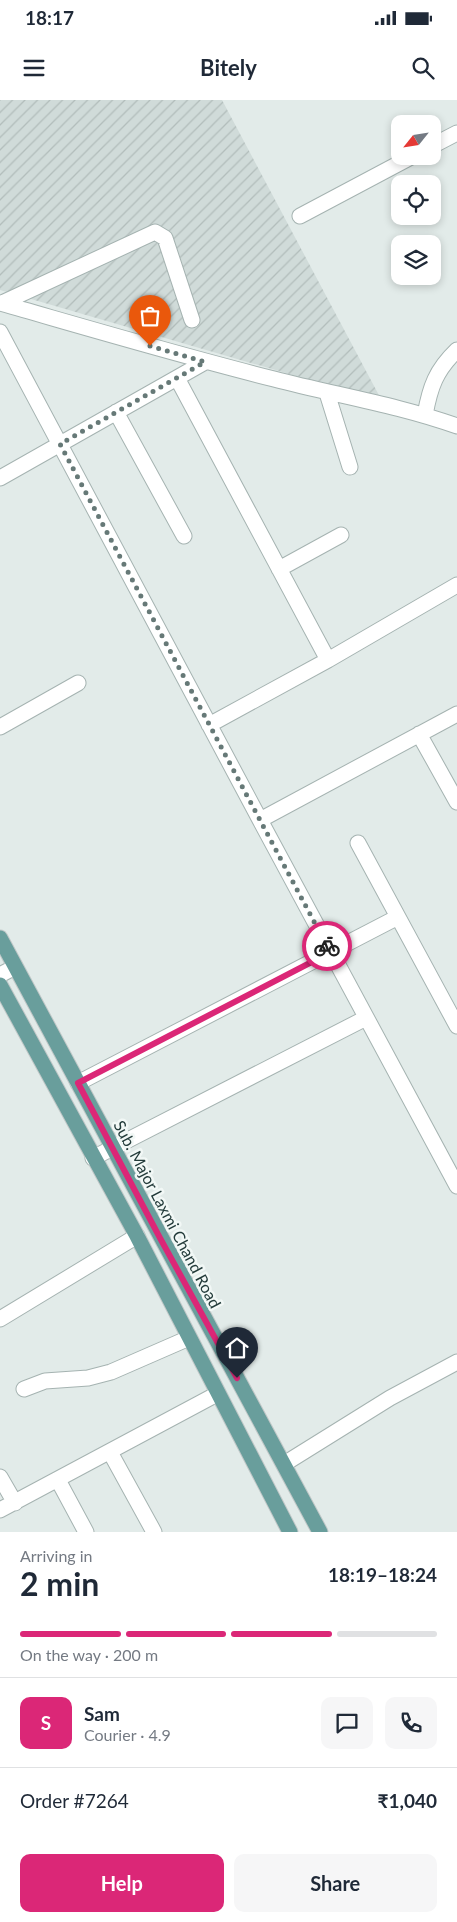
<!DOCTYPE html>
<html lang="en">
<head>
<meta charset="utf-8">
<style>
	body { margin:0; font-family:Lato,sans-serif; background:#f6f6f7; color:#1f2937; height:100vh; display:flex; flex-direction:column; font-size:19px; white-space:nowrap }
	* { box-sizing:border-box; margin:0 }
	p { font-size:16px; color:#747a83 }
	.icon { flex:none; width:28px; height:28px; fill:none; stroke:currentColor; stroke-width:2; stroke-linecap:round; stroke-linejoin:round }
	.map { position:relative; height:1432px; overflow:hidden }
	.details { display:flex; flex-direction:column; background:#fff; flex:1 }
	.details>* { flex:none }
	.needle { width:32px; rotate:240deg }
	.buttons { position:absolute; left:391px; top:15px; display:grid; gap:10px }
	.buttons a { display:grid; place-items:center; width:50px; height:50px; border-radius:10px; background:#fff; box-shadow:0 2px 8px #0003; font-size:25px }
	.pin { position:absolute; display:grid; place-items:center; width:42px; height:42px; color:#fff; margin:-51px -21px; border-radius:50% 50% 50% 0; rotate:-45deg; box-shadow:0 0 5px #0007 }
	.pin .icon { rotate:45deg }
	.courier { position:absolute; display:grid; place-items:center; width:50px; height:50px; margin:-25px; border:4px solid #db2777; border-radius:50%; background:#fff; color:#222; box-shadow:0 1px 6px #0007 }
	.head em { font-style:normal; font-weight:700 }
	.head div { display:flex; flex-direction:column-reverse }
	.head { display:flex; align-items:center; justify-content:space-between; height:85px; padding:0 20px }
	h1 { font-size:32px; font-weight:700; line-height:38px }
	.bar { display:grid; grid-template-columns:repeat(4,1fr); gap:8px 5px; align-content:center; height:60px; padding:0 20px }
	.bar i { height:6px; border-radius:4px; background:#e0e1e3 }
	.bar .active { background:#db2777 }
	.bar p { grid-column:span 4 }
	.line { display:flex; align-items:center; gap:12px; padding:0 20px; border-top:1px solid #e0e1e3 }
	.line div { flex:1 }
	.round { display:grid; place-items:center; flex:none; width:52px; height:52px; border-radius:10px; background:#f6f6f7 }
	.action { display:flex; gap:10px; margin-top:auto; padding:10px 20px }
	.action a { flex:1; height:58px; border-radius:10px; background:#db2777; color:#fff; font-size:20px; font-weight:700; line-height:58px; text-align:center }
	.action a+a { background:#f6f6f7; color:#1f2937 }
	.status { display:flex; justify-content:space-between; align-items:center; height:35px; padding:0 25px; background:#fff; direction:ltr }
	.status svg { height:14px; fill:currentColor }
	header { display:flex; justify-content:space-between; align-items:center; height:65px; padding:0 20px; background:#fff; font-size:22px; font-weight:700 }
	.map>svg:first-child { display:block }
</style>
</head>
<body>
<div class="status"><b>18:17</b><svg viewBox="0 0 49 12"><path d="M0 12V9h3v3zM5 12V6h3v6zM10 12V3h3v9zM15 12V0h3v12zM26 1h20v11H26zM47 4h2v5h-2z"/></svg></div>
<header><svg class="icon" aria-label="menu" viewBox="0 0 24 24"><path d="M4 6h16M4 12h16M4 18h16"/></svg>Bitely<svg class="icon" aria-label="search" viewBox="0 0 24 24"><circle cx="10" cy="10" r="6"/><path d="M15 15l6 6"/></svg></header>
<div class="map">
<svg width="457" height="1432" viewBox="0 0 457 1432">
	<defs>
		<pattern id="industrial-furrows" width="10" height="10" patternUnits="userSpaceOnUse" patternTransform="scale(1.25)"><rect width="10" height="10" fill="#d0dbd9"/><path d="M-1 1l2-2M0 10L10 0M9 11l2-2" fill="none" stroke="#b2bdbb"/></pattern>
	</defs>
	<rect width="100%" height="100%" fill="#e2ebe9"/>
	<!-- industrial -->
	<path fill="url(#industrial-furrows)" d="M0,0H222L382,301L0,190Z"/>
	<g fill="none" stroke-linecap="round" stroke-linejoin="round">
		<defs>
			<path id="minor" d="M432,46L457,33
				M300,116L413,56
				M0,203C91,229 182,256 274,279C335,295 398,305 457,326
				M2,203L155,132L165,138L192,220
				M0,232L260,720L457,1086
				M177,278L328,560
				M327,293L350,367
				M116,312L184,436
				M425,315C430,287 436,270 457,250
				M0,378L205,262
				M279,469L341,435
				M209,625L328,560L457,485
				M0,627L78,583
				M419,634L457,702
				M260,720L457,614
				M358,743L457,926
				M0,875L15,867
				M78,983L398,817
				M93,1058L366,918
				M0,1219L137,1136
				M24,1289L45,1281L88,1278L111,1272L189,1238
				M110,1352L154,1432
				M284,1364L390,1298L457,1262
				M0,1377L15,1403
				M58,1380L86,1432
				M0,1410L217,1294"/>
			<path id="major" d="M0,838L320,1432
				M0,885L137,1136L290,1432"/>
		</defs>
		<!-- minor casing -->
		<use href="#minor" stroke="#a5b3b1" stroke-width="17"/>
		<!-- major casing -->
		<use href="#major" stroke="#c1c8c8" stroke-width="17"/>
		<!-- minor -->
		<use href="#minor" stroke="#fff" stroke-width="15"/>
		<!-- major -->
		<use href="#major" stroke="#699e9c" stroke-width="15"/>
	</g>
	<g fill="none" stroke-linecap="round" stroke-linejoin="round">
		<!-- done -->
		<path stroke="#667977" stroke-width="5" stroke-dasharray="0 9" d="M150,246L205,262L60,344L327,846"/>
		<!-- route -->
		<path stroke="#db2777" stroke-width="6" d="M237,1278L160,1138L78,983L331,852L327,846"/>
	</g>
	<g text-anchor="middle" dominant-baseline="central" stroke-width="5" stroke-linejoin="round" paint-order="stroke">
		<!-- street labels -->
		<g font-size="16" fill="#233b3a" stroke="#f2f8f6">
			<text transform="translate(168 1114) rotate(62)">Sub. Major Laxmi Chand Road</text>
		</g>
	</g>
</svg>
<div class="buttons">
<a><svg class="needle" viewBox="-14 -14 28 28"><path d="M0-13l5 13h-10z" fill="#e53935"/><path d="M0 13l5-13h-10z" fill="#747a83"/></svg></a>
<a><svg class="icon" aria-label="locate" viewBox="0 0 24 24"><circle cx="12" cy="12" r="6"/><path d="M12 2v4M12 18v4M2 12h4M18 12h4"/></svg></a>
<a><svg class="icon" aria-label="layers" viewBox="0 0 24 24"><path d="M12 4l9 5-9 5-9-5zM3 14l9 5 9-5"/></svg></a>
</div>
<div class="pin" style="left:150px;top:246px;background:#ea580c"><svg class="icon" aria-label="bag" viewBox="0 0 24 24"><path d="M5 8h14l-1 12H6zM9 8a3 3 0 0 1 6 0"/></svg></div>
<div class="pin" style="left:237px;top:1278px;background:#1f2937"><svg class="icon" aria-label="home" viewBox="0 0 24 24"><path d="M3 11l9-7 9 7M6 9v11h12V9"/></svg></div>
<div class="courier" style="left:327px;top:846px"><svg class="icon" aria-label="bike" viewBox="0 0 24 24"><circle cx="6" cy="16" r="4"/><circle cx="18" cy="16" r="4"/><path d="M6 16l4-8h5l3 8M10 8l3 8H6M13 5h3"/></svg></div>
</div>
<section class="details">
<div class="head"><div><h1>2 min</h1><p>Arriving in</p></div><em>18:19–18:24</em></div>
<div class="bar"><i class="active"></i><i class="active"></i><i class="active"></i><i></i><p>On the way · 200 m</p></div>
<div class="line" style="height:90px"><b class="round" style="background:#db2777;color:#fff">S</b><div><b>Sam</b><p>Courier · 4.9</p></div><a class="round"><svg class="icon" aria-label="chat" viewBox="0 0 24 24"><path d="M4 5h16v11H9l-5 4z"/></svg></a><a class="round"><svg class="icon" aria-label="phone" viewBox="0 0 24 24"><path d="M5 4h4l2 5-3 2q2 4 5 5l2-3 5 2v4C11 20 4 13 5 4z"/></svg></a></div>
<div class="line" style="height:65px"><div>Order #7264</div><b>₹1,040</b></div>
<div class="action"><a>Help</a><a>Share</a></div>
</section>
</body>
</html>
